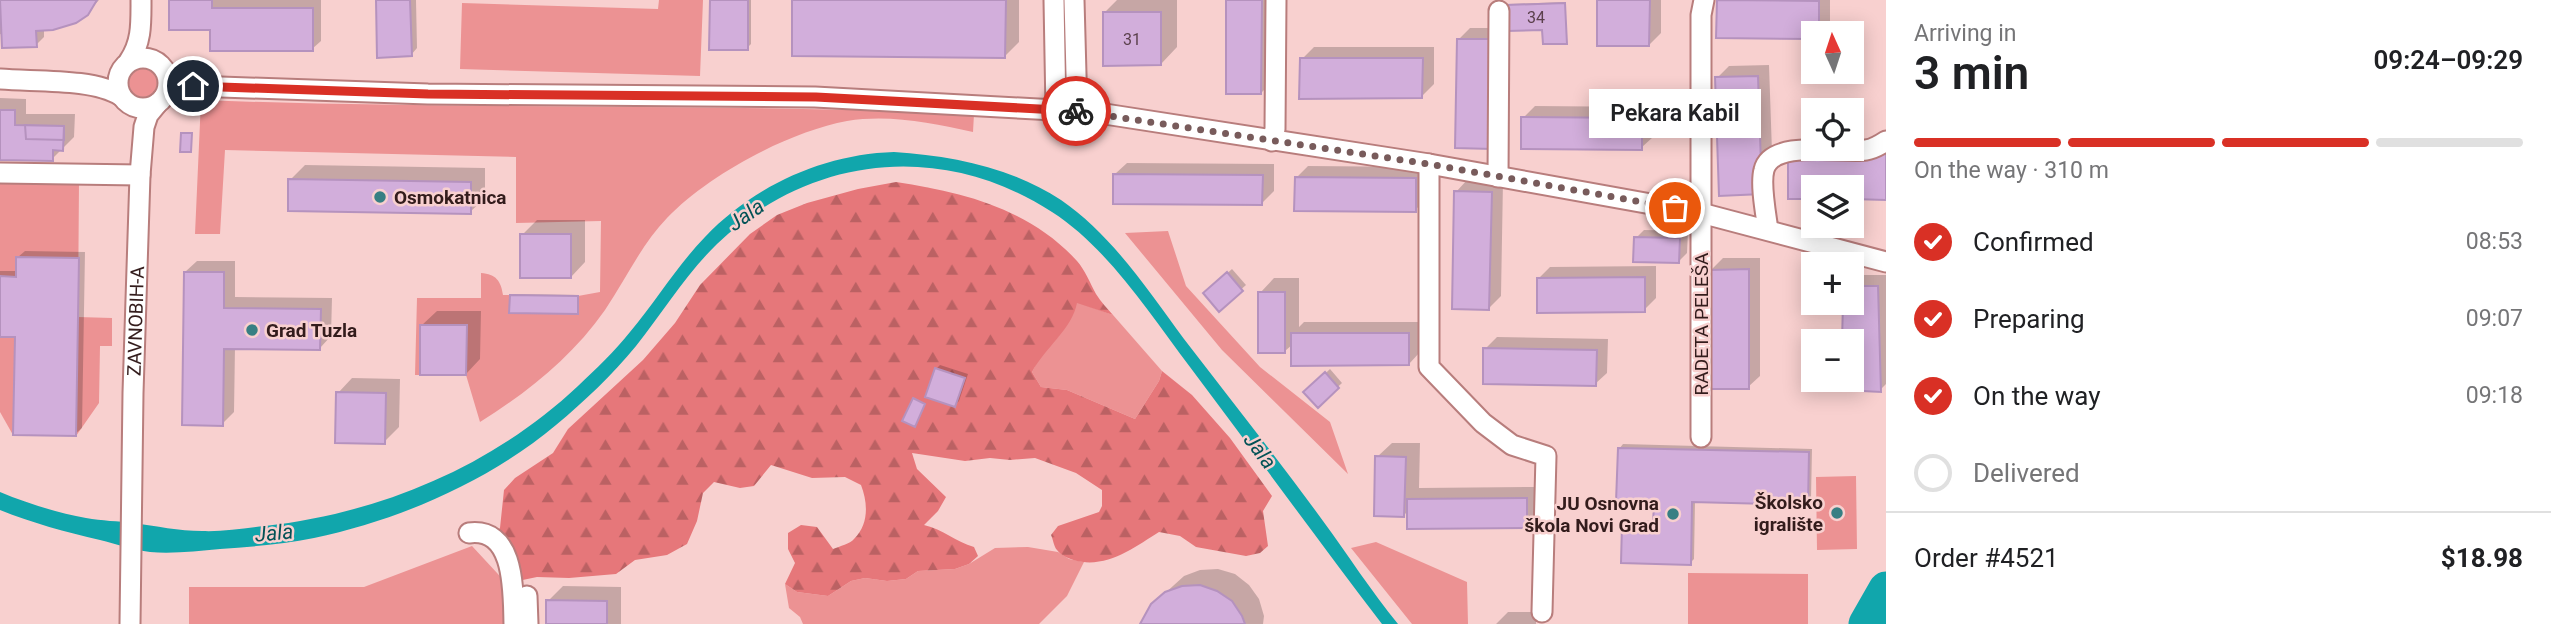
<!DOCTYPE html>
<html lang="en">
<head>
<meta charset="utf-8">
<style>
	body { margin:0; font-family:Roboto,sans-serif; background:#f6f6f6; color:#202124; height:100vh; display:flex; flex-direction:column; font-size:26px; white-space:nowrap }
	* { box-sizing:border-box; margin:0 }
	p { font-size:23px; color:#757577 }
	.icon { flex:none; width:38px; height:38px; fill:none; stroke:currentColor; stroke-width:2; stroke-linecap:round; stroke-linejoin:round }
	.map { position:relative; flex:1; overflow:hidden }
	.sheet { display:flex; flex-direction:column; background:#fff; width:665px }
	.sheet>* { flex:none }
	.needle { width:46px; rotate:357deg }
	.buttons { position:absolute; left:1801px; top:21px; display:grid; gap:14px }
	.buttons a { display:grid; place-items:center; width:63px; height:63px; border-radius:0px; background:#fff; box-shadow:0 4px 18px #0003; font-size:35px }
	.pin { position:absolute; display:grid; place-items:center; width:60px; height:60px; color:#fff; margin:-30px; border:4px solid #fff; border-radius:50%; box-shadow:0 2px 7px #0007 }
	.courier { position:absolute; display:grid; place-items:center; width:70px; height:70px; margin:-35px; border:5px solid #d93025; border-radius:50%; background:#fff; color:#222; box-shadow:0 2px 9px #0007 }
	.bubble { position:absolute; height:49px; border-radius:0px; background:#fff; box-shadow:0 4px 18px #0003; font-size:23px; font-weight:600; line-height:49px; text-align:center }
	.summary em { font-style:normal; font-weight:600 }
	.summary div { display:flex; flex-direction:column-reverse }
	.summary { display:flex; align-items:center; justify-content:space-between; height:119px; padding:0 28px }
	h1 { font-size:46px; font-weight:600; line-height:52px }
	.bar { display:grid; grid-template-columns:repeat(4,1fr); gap:10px 7px; align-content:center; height:84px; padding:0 28px }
	.bar i { height:9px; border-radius:5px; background:#e0e0e0 }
	.bar .current { background:#d93025 }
	.bar p { grid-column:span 4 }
	.line { display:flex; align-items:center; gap:18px; padding:0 28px; border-top:2px solid #e0e0e0 }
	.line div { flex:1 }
	ol { padding:0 28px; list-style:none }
	li { display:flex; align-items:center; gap:21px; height:77px }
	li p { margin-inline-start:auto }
	li .icon { padding:7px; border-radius:50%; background:#d93025; color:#fff; stroke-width:4 }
	li:last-child { color:#757577 }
	li i { width:38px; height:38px; border:4px solid #e0e0e0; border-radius:50% }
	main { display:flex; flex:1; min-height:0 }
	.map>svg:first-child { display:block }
</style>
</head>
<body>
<main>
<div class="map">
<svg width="1886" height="624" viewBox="0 0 1886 624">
	<defs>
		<pattern id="forest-firs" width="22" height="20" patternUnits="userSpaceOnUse" patternTransform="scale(1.75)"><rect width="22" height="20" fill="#e6777a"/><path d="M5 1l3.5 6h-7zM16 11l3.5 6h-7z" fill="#bb6163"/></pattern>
	</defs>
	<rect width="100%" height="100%" fill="#f8d0cf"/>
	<!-- grass -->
	<path fill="#ec9293" d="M659,0H703L700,76L460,69L462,3L658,9Z
		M129 83a14 14 0 1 1 28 0a14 14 0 1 1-28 0Z
		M201,100C458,110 716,103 974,114L973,132C932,123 889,114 847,121C788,132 708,175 667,218C641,245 626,279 605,310C572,357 528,392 480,422L466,375H415L417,298H481V273C496,274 501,281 503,295H510L509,312L578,313V296L600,292L601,221L516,223V157L225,150L220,234H195Z
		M0,181H79L78,317L112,318V346H100L99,403L76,436L13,435L0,412Z
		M1168,231L1186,286L1260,367L1330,422L1348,474L1222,350L1125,233Z
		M1077,302L1113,315L1162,371L1159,381L1135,419L1067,390L1041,387L1032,372L1040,356L1058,337Z
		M1856,476L1857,549L1817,550L1816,477Z
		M1376,542L1467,582L1468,624H1412L1351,548Z
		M472,546L511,588V624H189V587H364Z
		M1028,547L1058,552L1069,559L1084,562L1067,596L1039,624H803L800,617L789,608L785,584L797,592L828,596L851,581L865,578L887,581L906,579L918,571L955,569L969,564L995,548Z
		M1688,573L1808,574V624H1688Z"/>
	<!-- forest -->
	<path fill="url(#forest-firs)" d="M896,182C963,192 1030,209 1077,261C1085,270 1090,283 1096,294C1101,302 1107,308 1113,315L1077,303C1072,329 1045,348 1032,372L1041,387L1067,390L1135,419L1159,381L1162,371L1192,395L1230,438L1272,496L1263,511L1268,546L1260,553L1246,556L1196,547L1180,536L1159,532C1135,547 1108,568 1077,561C1070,559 1061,556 1057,550C1054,547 1053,539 1051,535L1058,526L1099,512L1102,506V490L1076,473L1035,458L1010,460L990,458L965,461L912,453L917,469L946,497L938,511L924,525C943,529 956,542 974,547L978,556L969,564L955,569L918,571L906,579L887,581L865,578L851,581L828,596L797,592L785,584L795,563L788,549V533L801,525L817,527L833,549C840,546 850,544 854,539C869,524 868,503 861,485L845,477L812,478L771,465L754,486L740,488L714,482L703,493L697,521L687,544L667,555L635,560L616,574L569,578L537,577L513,582L491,537L500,528L504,490L515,478L553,453L568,429L643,360L675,323L700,285L750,234L777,215L807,203L858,189Z"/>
	<!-- water -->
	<path fill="#11a6ac" d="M894,152C952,156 1011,167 1061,200C1111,234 1148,290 1184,339C1230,399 1278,459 1323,521C1348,555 1371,591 1398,624H1382C1317,539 1254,452 1190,367C1150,314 1108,248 1052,212C943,141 811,154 717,244C686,274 663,312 636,346C612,375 585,401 556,425C489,481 400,520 314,538C283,544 251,547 220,549C197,551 173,554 150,552C133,550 116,544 100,540C66,532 32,523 0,510V492C26,503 58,513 86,518C102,521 118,521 133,523C156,526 179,531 202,531C222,532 244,528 265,526C381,513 493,466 578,386C596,369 615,351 630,332C656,301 677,266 705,237C753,186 824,154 894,152Z"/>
	<!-- shadow -->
	<path fill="#0003" d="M0,0H99L87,13L44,29V37L36,45L0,34Z
		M171,0H321V41L312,49L212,29Z
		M377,0H416L417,48L411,55Z
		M711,0H751V44L747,48Z
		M794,0H1019V42L1004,57Z
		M1117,0H1177V47L1161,64L1104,13Z
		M1228,0H1273V81L1261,93Z
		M1599,0H1661V33L1649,45Z
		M1719,0H1830V26L1823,33H1813V38Z
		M1566,2V42L1508,6L1509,4Z
		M1470,28H1504L1491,147L1458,40Z
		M1314,47H1434V84L1422,96L1302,59Z
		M1769,65L1773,181L1761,193L1717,78L1729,66Z
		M0,98L26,99V114H75L74,137L52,159L0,158Z
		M1535,106L1653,107V137L1641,148L1523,118Z
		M1127,163L1274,164V191L1262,203L1115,174Z
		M305,165L485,168V198L470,212L290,180Z
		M1308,166L1427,167V199L1415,210L1296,178Z
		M1467,180L1503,181L1501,296L1489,308L1456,192Z
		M537,220H585V262L571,277L522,235Z
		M1644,230L1688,231L1687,253L1679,261L1636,238Z
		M25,251L85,252L82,428L75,434L17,335H0V271H18V257Z
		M1723,258H1760V376L1748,387L1711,270Z
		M197,261H235V297L332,298L331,336L320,348L235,347L234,412L222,424L185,272Z
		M1656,266V298L1644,310L1538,279L1550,267Z
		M1232,269L1246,285L1219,309L1205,293Z
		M1856,275H1886V384L1880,390L1845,389V380H1852V341H1845V303H1852V279Z
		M1274,278H1299V327L1304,322H1420V352L1409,364L1293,344L1285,351L1260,293Z
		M513,294L579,295V310L577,312L511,296Z
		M437,311H481L480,359L466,374L422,325Z
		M1497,337L1608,339L1607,373L1595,384L1485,349Z
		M940,365L968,374L959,401L955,405L936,369Z
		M1330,369L1342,383L1318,405L1306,392Z
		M352,378L400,379L399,427L384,442L338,393Z
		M1392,443H1420L1419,488L1538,487V514L1526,526L1409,510L1404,515L1377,457Z
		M1623,444L1812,449L1811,499L1807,503L1695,501L1694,559L1690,563L1624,524L1628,520L1655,521L1656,501L1619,449Z
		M1218,569L1235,574L1249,585L1259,599L1264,616L1263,624H1142L1152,605L1184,576L1200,570Z
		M563,586L621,587V624H547L548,601Z
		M1508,612H1536V624H1496Z"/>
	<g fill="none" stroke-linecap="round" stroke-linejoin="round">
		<!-- river -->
		<path stroke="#11a6ac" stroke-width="35" d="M1866,624L1886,589"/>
	</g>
	<!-- building -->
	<path fill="#d2aedb" stroke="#b592be" stroke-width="2" d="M0,0H97L88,15L76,23L53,30L36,31L37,47L2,48Z
		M169,0H212V8H313V51H210V30H169Z
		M376,0H410L412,56L377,58Z
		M710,0H748V50H709Z
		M792,0H1006L1005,58L792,56Z
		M1226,0H1262L1261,94H1226Z
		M1597,0H1650L1649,46H1597Z
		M1717,0L1819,1V33H1813V39L1716,38Z
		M1565,3L1567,44H1543L1542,30L1507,31L1506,5Z
		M1103,12H1161V65L1103,66Z
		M1457,39H1493L1492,149L1455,148Z
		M1300,58H1423L1422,98L1299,99Z
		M1758,76L1762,194L1719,196L1715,77Z
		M0,110H15V125L64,126L63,151L53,150V161L0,160Z
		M1521,117L1642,118V150L1521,149Z
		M25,125L64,126V140L26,139Z
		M181,133H192L191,152H180Z
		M1788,152H1886V200L1852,199V187H1813V199H1788Z
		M1113,174L1263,175L1262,205L1113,204Z
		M1295,177L1416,178V212L1294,211Z
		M288,179L471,182V214L288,211Z
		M1454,191L1492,192L1489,310L1452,309Z
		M520,234H571V278H520Z
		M1634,237L1680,238L1679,263L1633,262Z
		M16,257L79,258L76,436L13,435L15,337H0V276L16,277Z
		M1749,269V389H1710V270Z
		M184,272H224V308L321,309L320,350L224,349L223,426L182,425Z
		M1227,272L1243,291L1219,312L1203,293Z
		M1645,277V312L1537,313V278Z
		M1852,286H1878L1881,392L1843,390V380H1852V341H1842L1843,303H1852Z
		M1258,292H1285V353H1258Z
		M510,295L578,296V314L509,313Z
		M420,325H467L466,375H420Z
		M1291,333H1409V365L1291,366Z
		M1483,348L1597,350L1596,386L1483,384Z
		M935,368L965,378L955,407L925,397Z
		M1325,372L1339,388L1318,408L1303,392Z
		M336,392L386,393L385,444L335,443Z
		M913,398L925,404L915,427L902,421Z
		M1618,448L1809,452L1808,505L1692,502L1691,565L1621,563L1622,524H1653L1654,503L1616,502Z
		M1375,456L1406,457L1404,517L1374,516Z
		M1527,498V528L1407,529V499Z
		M1200,585L1217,591L1232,601L1242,616L1245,624H1140L1151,604L1165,592L1182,586Z
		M546,600L607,601V624H546Z"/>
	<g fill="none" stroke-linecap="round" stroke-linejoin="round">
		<defs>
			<g id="minor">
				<path d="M1054,0L1056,111"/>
				<path d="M1074,0L1077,111"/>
				<circle cx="143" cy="83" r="25"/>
				<path d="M129,61C142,42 141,23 141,0"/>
				<path d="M0,79C34,82 94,78 121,96"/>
				<path d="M163,98L175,89L193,86L428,94L815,97L1092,112L1429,164L1701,213L1886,262"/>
				<path d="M1272,141L1275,129L1276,0"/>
				<path d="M1429,164V367L1483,423L1512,445L1546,456L1542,612"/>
				<path d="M0,173L140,175"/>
				<path d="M1498,177L1499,11"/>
				<path d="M1768,230C1766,215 1760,184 1764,170C1771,139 1842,153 1866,150C1873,149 1880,145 1886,141"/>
				<path d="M1701,437V15L1704,0"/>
				<path d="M469,533C516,527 513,593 514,624"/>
				<path d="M527,596L528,624"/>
				<path id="s1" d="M130,624L133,393L140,175L144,127L148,115L157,104"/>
			</g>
		</defs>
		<!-- minor casing -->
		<use href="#minor" stroke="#b87d7c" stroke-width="23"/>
		<!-- minor -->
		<use href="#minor" stroke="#fff" stroke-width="19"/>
	</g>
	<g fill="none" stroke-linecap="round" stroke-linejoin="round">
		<!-- done -->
		<path stroke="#785b5b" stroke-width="7" stroke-dasharray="0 12.6" d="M1076,111L1429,164L1675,208"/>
		<!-- route -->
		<path stroke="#d93025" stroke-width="9" d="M193,86L428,94L816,97L1076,111"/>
	</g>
	<!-- markers -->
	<g fill="#377f83" stroke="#f8d0cf" stroke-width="2.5">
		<circle cx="380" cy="197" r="7"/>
		<circle cx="252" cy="330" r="7"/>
		<circle cx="1837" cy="513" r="7"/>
		<circle cx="1673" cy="514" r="7"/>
	</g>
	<g text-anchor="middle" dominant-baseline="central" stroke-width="5" stroke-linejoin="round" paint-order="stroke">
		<!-- number labels -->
		<g font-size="16" fill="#5b404c">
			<text x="1536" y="17">34</text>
			<text x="1132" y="39">31</text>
		</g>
		<!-- poi labels -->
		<g font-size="19" font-weight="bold" fill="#331c1c" stroke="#f8d0cf" text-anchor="start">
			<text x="394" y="197">Osmokatnica</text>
			<text x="266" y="330">Grad Tuzla</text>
			<text x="1823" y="502" text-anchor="end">Školsko<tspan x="1823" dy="22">igralište</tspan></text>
			<text x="1659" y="503" text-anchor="end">JU Osnovna<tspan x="1659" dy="22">škola Novi Grad</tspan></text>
		</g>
		<!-- street labels -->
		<g font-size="19" fill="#331c1c" stroke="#f8d0cf">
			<text stroke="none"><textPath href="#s1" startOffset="303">ZAVNOBIH-A</textPath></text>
			<text transform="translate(1701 324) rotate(-90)">RADETA PELEŠA</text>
		</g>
		<!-- water labels -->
		<g font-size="21" font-style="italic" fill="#035256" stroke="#f8d0cf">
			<text transform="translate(746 215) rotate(-35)">Jala</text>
			<text transform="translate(1260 451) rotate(53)">Jala</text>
			<text transform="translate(274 533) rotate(-5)">Jala</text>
		</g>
	</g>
</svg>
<div class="buttons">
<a><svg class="needle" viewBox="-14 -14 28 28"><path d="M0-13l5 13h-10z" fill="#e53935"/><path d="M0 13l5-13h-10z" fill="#757577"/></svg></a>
<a><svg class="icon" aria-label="locate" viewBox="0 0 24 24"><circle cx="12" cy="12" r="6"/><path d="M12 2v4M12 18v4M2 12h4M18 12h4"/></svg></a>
<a><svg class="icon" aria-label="layers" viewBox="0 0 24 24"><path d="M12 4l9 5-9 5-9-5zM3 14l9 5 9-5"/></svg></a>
<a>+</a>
<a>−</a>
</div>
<div class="pin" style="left:1675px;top:208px;background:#ea580c"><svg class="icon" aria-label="bag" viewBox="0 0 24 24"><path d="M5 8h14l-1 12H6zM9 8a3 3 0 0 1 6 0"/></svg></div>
<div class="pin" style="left:193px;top:86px;background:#1f2937"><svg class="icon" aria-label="home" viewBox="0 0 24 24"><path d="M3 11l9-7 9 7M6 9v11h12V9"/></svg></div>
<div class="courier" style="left:1076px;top:111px"><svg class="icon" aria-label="bike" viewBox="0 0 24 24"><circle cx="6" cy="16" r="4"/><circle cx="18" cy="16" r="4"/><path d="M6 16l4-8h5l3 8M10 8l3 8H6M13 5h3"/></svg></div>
<div class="bubble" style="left:1589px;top:89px;width:172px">Pekara Kabil</div>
</div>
<section class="sheet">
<div class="summary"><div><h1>3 min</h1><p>Arriving in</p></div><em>09:24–09:29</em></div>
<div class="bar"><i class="current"></i><i class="current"></i><i class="current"></i><i></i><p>On the way · 310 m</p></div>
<ol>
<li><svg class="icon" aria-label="check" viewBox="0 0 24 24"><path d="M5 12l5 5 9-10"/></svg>Confirmed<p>08:53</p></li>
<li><svg class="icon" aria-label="check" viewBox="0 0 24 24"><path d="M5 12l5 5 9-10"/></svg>Preparing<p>09:07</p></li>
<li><svg class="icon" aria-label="check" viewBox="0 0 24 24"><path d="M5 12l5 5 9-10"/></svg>On the way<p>09:18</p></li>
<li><i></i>Delivered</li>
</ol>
<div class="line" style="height:91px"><div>Order #4521</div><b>$18.98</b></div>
</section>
</main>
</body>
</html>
